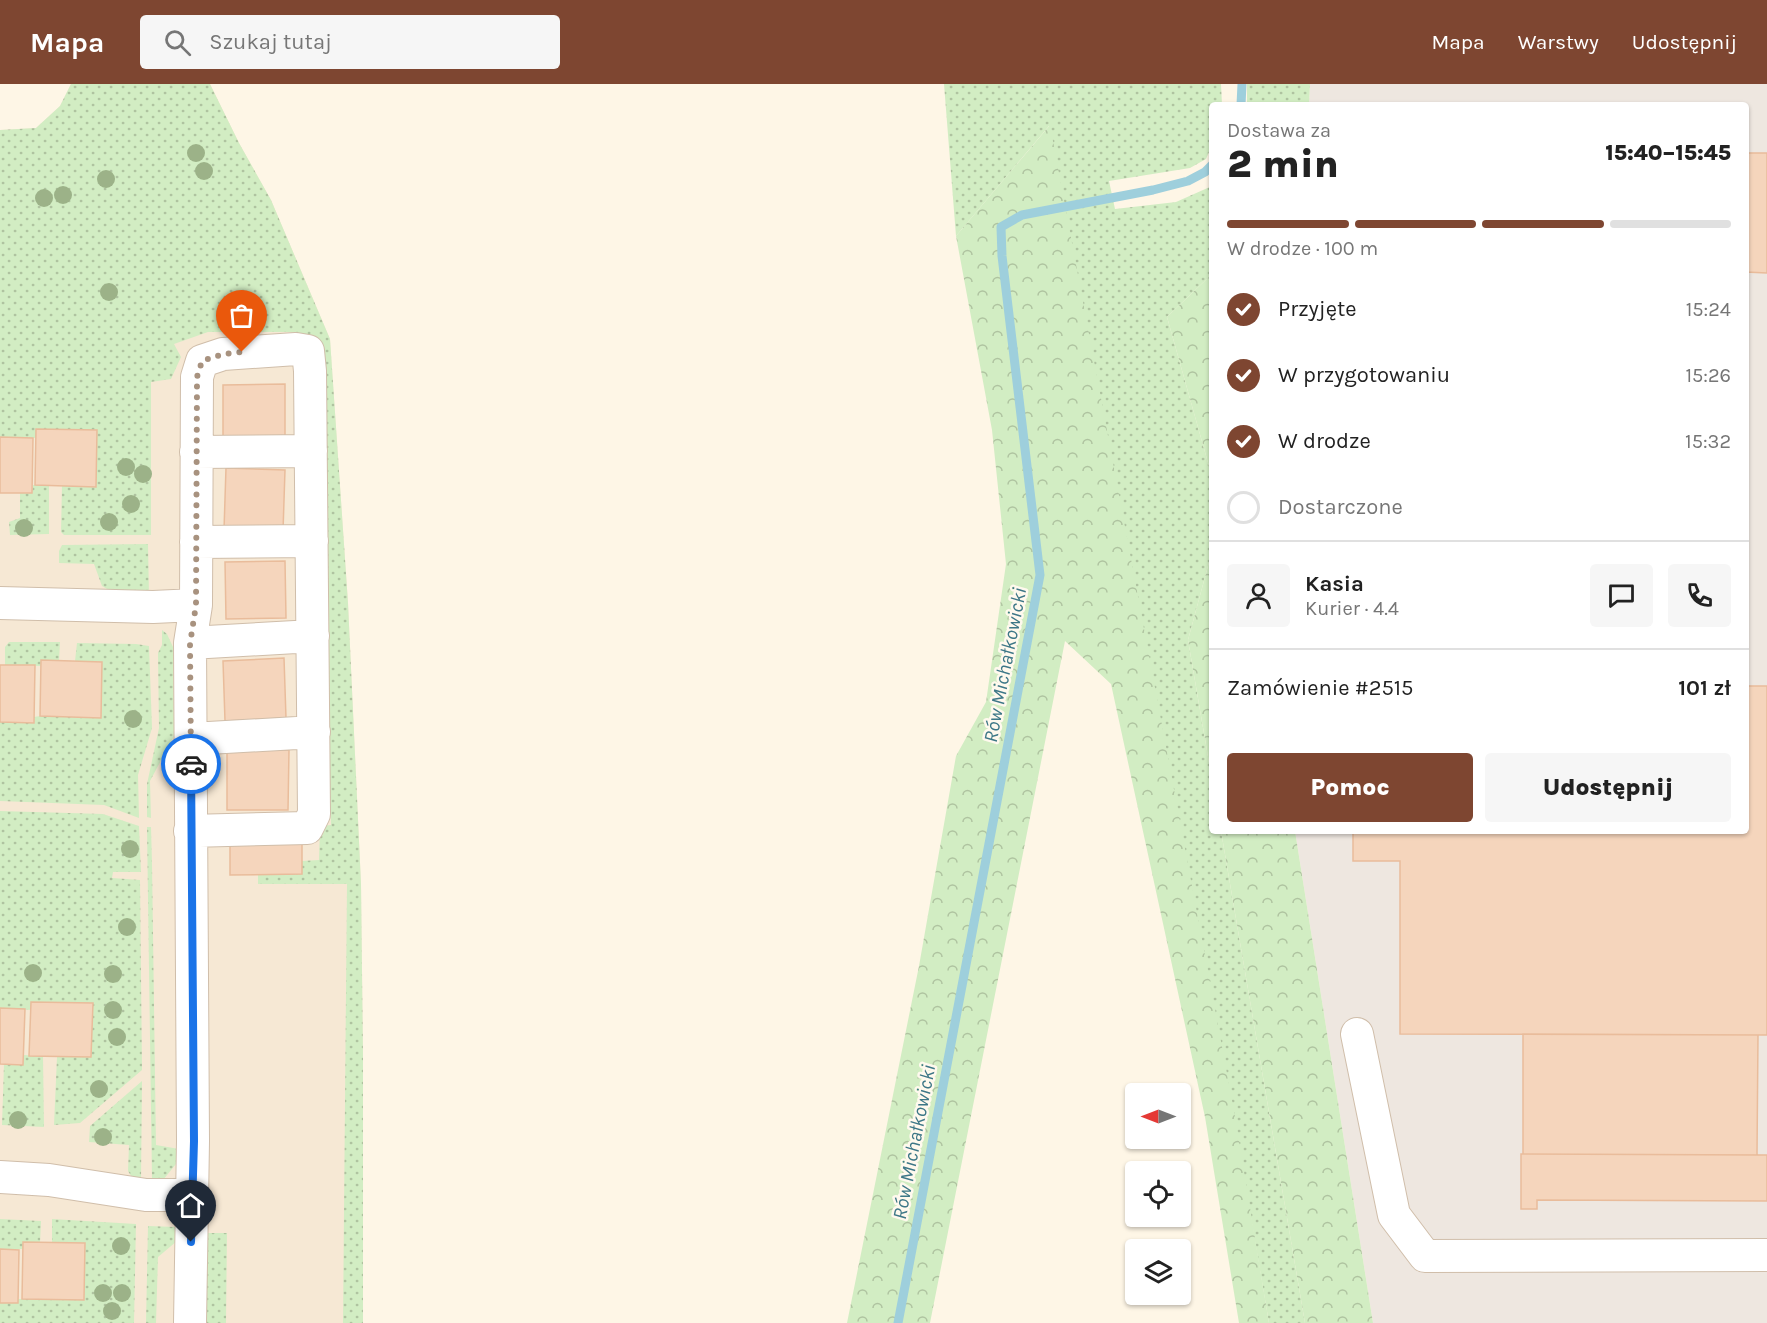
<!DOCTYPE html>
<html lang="pl">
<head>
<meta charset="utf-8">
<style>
	body { margin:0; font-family:Karla,sans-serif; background:#f6f6f6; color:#222; height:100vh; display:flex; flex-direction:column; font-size:22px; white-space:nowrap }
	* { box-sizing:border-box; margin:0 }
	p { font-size:20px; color:#767676 }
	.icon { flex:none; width:33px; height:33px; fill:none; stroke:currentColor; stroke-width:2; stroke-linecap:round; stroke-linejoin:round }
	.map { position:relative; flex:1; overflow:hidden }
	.drawer { position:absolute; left:1209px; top:18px; width:540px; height:732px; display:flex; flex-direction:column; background:#fff; border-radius:6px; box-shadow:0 2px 4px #0004 }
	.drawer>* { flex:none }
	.needle { width:39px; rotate:270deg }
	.tools { position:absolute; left:1125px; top:999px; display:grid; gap:12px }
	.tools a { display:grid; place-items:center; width:66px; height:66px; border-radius:6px; background:#fff; box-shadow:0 2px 4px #0004; font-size:30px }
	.pin { position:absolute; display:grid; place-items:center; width:51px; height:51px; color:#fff; margin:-62px -26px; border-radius:50% 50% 50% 0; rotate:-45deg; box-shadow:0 0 6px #0007 }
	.pin .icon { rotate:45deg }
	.courier { position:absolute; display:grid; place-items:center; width:60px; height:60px; margin:-30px; border:4px solid #1a73e8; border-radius:50%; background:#fff; color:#222; box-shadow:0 2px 8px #0007 }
	.headline em { font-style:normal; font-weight:800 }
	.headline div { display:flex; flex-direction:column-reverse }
	.headline { display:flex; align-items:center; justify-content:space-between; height:102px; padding:0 18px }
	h1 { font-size:39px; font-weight:800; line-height:45px }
	.bar { display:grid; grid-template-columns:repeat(4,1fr); gap:9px 6px; align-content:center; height:72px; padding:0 18px }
	.bar i { height:8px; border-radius:4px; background:#e0e0e0 }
	.bar .on { background:#7e4631 }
	.bar p { grid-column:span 4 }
	.line { display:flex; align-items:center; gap:15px; padding:0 18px; border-top:2px solid #e0e0e0 }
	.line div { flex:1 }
	.round { display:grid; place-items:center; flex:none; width:63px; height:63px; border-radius:6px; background:#f6f6f6 }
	ol { padding:0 18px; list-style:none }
	li { display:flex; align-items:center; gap:18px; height:66px }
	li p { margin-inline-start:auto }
	li .icon { padding:6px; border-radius:50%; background:#7e4631; color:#fff; stroke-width:4 }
	li:last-child { color:#767676 }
	li i { width:33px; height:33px; border:3px solid #e0e0e0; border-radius:50% }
	.primary-button { display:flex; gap:12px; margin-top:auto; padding:12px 18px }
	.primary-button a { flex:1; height:69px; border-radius:6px; background:#7e4631; color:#fff; font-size:24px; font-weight:800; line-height:69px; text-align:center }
	.primary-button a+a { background:#f6f6f6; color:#222 }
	header { display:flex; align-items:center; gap:36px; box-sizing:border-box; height:84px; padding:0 30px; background:#7e4631; color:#fff }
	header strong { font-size:28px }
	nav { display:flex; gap:33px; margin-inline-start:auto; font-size:21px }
	.search { width:420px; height:54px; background:#f6f6f6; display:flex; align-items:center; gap:15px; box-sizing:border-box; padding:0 21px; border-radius:6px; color:#767676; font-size:22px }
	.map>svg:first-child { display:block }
</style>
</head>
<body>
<header>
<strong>Mapa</strong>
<div class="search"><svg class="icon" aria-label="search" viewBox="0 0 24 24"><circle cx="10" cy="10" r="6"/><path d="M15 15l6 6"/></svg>Szukaj tutaj</div>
<nav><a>Mapa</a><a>Warstwy</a><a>Udostępnij</a></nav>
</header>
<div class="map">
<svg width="1767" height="1239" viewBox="0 0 1767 1239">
	<defs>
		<pattern id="grass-dots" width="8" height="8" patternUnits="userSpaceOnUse" patternTransform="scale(1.5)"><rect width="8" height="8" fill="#d2edc3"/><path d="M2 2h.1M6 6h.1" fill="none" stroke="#afc3a0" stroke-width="1.8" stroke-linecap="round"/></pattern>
		<pattern id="forest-crowns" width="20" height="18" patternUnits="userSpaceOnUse" patternTransform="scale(1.5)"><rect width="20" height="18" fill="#d2edc3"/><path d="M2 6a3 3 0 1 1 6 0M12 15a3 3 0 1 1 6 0" fill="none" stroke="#afc3a0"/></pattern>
	</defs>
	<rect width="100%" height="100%" fill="#fef6e6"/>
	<!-- residential -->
	<path fill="#f6e8d4" d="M71,0H210L239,59L271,116L330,255L348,519L361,800L363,972V1239H0V46L36,44L60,22Z"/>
	<!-- industrial -->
	<path fill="#eee7e0" d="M1310,0H1767V1239H1373L1295,747H1746V21H1309Z"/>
	<!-- grass -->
	<path fill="url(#grass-dots)" d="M71,0H210L239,59L271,116L330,255L348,519L361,800L363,972V1239H343L347,800H258V790H302V777L319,776L320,742L331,741L325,552L311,261L301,250L290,248H208L174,260L181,273L171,295L151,298V451H64L61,448L62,401L96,402L97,347L37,345L36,354L0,353V46L36,44L60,22Z
		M944,0H1221L1222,21H1212V61L1206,75L1190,84L1109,97L1115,125L1176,118L1212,102V190L1167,233L1212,393V467L1188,556L1212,696V747H1221L1305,1239H1269L1233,1028L1049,42L956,152Z
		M1247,0H1310L1309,21H1247Z
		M33,401H49V450L10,451L9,438L20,434V409H32Z
		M148,460L149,512L116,510L102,502L94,480L59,479V467L62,461Z
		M162,546L167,550L173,563L174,652L150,697L151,734L147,733V700L159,644L158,569L162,561Z
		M9,558H60L59,577L41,576V582L5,581V563Z
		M77,559L136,560L149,562L152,644L138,691L139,734L104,721L0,717V638L34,639V633L40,632L100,633L102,578L75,577Z
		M0,727L103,730L139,742L141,788H113L112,794L140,796L142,986L80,1039L54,1041L57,973H91L93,920L31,918V926L0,924Z
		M147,743H151L152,780L156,1061L179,1065L176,1080L163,1096L152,1095Z
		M23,971L43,972L44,1043L2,1041L4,980Z
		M142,997L141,1095H133L128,1087L129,1061L89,1058L90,1042Z
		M0,1135L41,1137L40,1159L23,1165H0Z
		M52,1135L136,1140L134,1239H0V1219H17L18,1215H84L85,1160L52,1159Z
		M148,1142L176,1143L177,1157L158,1173L156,1239H146Z
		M207,1149H227L226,1239H206Z"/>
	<!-- forest -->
	<path fill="url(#forest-crowns)" d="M1050,41L1234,1027L1269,1239H1239L1205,1033L1111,600L1065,557L930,1239H847L919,882L956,672L986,618L1006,480L992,346L956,152Z
		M1212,190V393L1167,233Z
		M1212,467V696L1188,556Z
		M1221,747H1295L1373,1239H1305Z"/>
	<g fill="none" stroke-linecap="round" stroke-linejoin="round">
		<!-- stream -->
		<path stroke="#9ecfdc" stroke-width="9" d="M1241,21L1242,0
			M898,1239L1040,491L1002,172L1001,143L1022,131L1153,106L1188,97L1205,88L1212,81"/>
	</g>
	<!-- building -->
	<path fill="#f5d5bc" stroke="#e9bc9b" stroke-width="1.5" d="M1746,69H1767V189L1746,188Z
		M285,300V357H223V301Z
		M36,345L97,346L96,403L35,401Z
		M0,353L33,354L32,409H0Z
		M226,384L285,386L283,447L224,446Z
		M285,477L286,534L226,535L225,478Z
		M284,574L286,634L225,637L223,577Z
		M41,576L102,578L101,634L40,632Z
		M0,581H35L34,639L0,638Z
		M1746,602H1767V951L1400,950V777H1353V747H1746Z
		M227,666H289L288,726H227Z
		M302,756V790L230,791V757Z
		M31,918L93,919L91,973L29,972Z
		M0,924L25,925L23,981L0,980Z
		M1523,950L1758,951L1757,1071L1523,1070Z
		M1521,1070L1767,1071V1117L1537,1116V1125H1521Z
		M23,1158L85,1159L84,1216L22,1215Z
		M0,1165L19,1166L18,1219H0Z"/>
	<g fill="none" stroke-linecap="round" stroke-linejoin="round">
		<defs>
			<path id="minor" d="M196,368L311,367
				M196,458L312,457
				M0,519L153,523L196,521
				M190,559L313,552
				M191,655L314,648
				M1357,950L1394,1131L1425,1172L1767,1171
				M0,1093L49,1096L146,1111H191
				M190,1239L193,1057L190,559L196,521L197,293L202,277L223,270L296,265L308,267L310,287L314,730L307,744L190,747"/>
		</defs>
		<!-- minor casing -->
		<use href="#minor" stroke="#d0beaa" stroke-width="34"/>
		<!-- minor -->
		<use href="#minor" stroke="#fff" stroke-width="32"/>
	</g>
	<!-- trees -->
	<g fill="#9cb288">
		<circle cx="196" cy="69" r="9"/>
		<circle cx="204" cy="87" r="9"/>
		<circle cx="106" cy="95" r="9"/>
		<circle cx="63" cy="111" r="9"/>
		<circle cx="44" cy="114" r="9"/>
		<circle cx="109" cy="208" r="9"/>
		<circle cx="126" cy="383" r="9"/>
		<circle cx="143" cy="390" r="9"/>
		<circle cx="131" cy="420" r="9"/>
		<circle cx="109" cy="438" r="9"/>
		<circle cx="24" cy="444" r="9"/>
		<circle cx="133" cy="635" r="9"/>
		<circle cx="130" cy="765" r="9"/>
		<circle cx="127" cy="843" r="9"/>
		<circle cx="33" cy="889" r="9"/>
		<circle cx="113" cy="890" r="9"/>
		<circle cx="113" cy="926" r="9"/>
		<circle cx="117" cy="953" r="9"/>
		<circle cx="99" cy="1005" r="9"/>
		<circle cx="18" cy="1036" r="9"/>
		<circle cx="103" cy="1053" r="9"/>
		<circle cx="121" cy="1162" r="9"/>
		<circle cx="103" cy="1209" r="9"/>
		<circle cx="122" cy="1209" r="9"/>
		<circle cx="112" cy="1227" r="9"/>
	</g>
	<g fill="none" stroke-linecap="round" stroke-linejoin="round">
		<!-- done -->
		<path stroke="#a8927f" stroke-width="6" stroke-dasharray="0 10.8" d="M191,680L190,560L196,521L197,293L202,277L223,270L242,268"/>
		<!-- route -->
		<path stroke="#1a73e8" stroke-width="8" d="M191,680L194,1057L191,1158"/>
	</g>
	<g text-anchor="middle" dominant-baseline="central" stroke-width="5" stroke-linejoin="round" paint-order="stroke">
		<!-- water labels -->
		<g font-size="20" font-style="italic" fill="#3d7787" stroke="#fff9ee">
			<text transform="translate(1005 581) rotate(-79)">Rów Michałkowicki</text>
			<text transform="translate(914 1058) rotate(-79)">Rów Michałkowicki</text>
		</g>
	</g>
</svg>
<div class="tools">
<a><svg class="needle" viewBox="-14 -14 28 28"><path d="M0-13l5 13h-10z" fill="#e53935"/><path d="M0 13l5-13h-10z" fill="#767676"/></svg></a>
<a><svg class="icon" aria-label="locate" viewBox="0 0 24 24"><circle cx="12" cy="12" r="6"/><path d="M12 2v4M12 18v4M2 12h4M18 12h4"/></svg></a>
<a><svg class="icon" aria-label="layers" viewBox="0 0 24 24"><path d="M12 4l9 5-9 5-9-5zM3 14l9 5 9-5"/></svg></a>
</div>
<div class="pin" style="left:242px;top:268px;background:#ea580c"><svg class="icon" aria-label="bag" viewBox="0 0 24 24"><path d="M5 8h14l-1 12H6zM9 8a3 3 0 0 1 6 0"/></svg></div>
<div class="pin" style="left:191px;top:1158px;background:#1f2937"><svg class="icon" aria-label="home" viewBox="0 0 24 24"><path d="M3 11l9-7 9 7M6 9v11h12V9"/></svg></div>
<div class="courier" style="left:191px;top:680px"><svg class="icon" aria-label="car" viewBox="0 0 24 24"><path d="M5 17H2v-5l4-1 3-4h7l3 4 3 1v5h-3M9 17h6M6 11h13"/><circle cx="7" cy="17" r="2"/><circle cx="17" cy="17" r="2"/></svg></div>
<section class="drawer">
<div class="headline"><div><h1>2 min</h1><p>Dostawa za</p></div><em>15:40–15:45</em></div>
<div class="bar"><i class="on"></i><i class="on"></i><i class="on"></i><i></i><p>W drodze · 100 m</p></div>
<ol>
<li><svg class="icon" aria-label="check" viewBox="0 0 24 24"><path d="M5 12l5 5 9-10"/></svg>Przyjęte<p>15:24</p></li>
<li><svg class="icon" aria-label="check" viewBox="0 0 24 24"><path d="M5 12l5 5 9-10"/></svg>W przygotowaniu<p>15:26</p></li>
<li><svg class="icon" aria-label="check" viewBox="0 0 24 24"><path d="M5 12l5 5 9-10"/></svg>W drodze<p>15:32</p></li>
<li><i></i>Dostarczone</li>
</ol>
<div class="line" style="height:108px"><a class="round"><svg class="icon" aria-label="person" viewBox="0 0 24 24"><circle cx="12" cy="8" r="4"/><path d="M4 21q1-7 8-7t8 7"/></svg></a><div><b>Kasia</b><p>Kurier · 4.4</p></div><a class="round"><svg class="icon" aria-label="chat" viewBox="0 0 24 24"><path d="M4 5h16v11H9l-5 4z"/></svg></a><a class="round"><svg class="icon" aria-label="phone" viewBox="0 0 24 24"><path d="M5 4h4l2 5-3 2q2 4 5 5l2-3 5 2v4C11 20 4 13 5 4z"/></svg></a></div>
<div class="line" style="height:78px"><div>Zamówienie #2515</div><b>101 zł</b></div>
<div class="primary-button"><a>Pomoc</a><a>Udostępnij</a></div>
</section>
</div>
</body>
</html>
